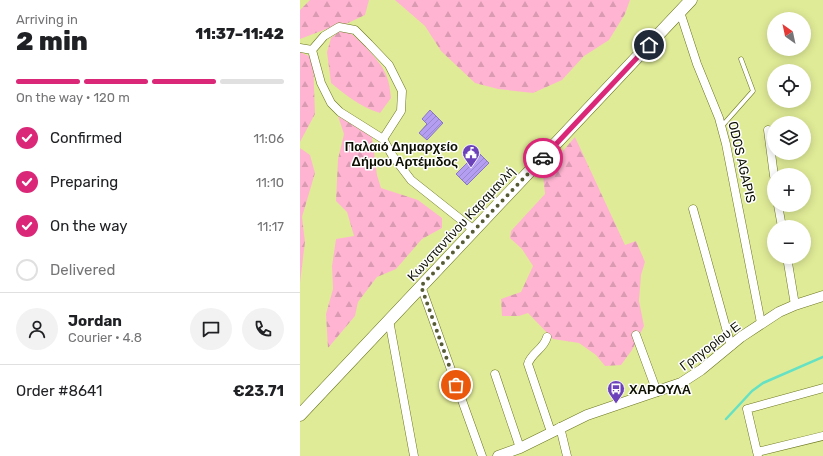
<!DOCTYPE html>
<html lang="en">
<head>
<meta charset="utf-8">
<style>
	body { margin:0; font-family:Rubik,sans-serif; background:#f2f2f2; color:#202124; height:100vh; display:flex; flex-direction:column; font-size:15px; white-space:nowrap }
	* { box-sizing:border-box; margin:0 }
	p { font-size:13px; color:#757577 }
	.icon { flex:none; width:22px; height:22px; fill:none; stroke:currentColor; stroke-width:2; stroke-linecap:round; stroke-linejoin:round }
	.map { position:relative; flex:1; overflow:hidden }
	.panel { display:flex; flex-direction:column; background:#fff; width:300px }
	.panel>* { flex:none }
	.needle { width:26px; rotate:327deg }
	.controls { position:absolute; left:467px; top:12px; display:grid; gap:8px }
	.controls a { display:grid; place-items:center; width:44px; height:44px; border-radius:50%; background:#fff; box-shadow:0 2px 10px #0003; font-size:20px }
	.pin { position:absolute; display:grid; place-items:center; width:34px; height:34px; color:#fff; margin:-17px; border:2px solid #fff; border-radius:50%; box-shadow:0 1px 4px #0007 }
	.courier { position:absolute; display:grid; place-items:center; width:40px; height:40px; margin:-20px; border:3px solid #db2777; border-radius:50%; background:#fff; color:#222; box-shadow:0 1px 5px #0007 }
	.overview em { font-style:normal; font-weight:800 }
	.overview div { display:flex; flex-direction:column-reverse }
	.overview { display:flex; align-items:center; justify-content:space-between; height:68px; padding:0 16px }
	h1 { font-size:26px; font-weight:800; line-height:30px }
	.bar { display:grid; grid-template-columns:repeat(4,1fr); gap:6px 4px; align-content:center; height:48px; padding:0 16px }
	.bar i { height:5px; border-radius:3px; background:#e0e0e0 }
	.bar .active { background:#db2777 }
	.bar p { grid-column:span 4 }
	.line { display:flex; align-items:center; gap:10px; padding:0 16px; border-top:1px solid #e0e0e0 }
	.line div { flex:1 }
	.round { display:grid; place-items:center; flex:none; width:42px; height:42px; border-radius:21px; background:#f2f2f2 }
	ol { padding:0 16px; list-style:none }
	li { display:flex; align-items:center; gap:12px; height:44px }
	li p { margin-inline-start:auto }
	li .icon { padding:4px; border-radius:50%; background:#db2777; color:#fff; stroke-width:4 }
	li:last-child { color:#757577 }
	li i { width:22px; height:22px; border:2px solid #e0e0e0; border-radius:50% }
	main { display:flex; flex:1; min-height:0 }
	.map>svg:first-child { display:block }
</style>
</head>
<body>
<main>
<section class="panel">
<div class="overview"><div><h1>2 min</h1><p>Arriving in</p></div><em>11:37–11:42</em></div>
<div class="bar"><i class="active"></i><i class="active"></i><i class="active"></i><i></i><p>On the way · 120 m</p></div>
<ol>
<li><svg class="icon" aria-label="check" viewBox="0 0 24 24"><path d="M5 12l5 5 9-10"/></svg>Confirmed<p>11:06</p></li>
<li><svg class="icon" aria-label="check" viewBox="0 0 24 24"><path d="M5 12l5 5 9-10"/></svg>Preparing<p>11:10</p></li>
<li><svg class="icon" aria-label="check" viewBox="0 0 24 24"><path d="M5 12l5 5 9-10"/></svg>On the way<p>11:17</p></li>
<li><i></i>Delivered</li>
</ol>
<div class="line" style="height:72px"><a class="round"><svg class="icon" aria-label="person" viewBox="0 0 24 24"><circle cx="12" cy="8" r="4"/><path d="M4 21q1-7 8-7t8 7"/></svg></a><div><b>Jordan</b><p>Courier · 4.8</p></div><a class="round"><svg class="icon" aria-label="chat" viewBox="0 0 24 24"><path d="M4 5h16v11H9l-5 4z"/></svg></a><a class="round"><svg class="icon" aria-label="phone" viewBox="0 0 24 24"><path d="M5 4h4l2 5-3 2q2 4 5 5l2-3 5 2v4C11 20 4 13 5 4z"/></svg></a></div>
<div class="line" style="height:52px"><div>Order #8641</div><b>€23.71</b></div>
</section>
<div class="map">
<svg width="523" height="456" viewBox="0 0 523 456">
	<defs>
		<pattern id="forest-firs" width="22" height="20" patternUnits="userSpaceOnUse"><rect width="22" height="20" fill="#ffb5d1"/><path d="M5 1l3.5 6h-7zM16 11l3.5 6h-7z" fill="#d99ab2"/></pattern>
		<pattern id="building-hatch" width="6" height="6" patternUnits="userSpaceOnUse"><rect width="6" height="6" fill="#b39ef2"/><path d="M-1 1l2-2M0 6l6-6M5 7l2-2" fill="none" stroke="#9987ce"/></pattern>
	</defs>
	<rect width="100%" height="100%" fill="#e0eb97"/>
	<!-- forest -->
	<path fill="url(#forest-firs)" d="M10,0H69L65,15L46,24L37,25L0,39V10Z
		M95,0H330L325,14L309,40L284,56L262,80L233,93L198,89L175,83L141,51L125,26Z
		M44,28C58,38 84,63 88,80C90,86 90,92 91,98L80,113C60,107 46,95 31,83L27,52L31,38Z
		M0,52L13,58L15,114L0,142Z
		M38,116L72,137L77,175L81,188L118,200L142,218V228L122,239L96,269L77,277L58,302L55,316L28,348L26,314L33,289L32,266L36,239L54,236L47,212L36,201L38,159L44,134Z
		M275,137L325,245L336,241L345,262L341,275L339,301L344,326L332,350L321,365L305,366L296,355L279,343L253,339L228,313L219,316H202L201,299L221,292L233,266L222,249L210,238L211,231L245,194L243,174Z
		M0,148L10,155L15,173L2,217L5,242L0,283Z"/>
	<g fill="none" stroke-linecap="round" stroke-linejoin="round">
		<!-- stream -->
		<path stroke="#65e1c3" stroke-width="2.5" d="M426,419L452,391L463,383L523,357"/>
	</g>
	<!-- building -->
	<path fill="url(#building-hatch)" stroke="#8a78c0" d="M130,110L143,123L127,140L119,133L127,124L122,119Z
		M178,152L189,163L167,185L156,174Z"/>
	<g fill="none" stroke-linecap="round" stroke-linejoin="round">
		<defs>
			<path id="service" d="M422,126L453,91L441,59"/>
			<path id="minor" d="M380,12L397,64L419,118L426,144L461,323
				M0,48L12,50
				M468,130L474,176
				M83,139L101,111L102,91L89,65L69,44L55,30L39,27L24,36L12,50L21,83L31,103L40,112L83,139L92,155L111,180L174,230
				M478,205L482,227
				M393,209L431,346
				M487,257L495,305
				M121,286L182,456
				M89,320L114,456
				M336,335L357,392
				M247,337C244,349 231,353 228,364L251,432
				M195,374L220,448
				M260,427L267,456
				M457,452L523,436
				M458,456L447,409L523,388"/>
			<path id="tertiary" d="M198,456L220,448L287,415L381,383L401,370L441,337L479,312L495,305L523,296"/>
			<path id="secondary" d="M0,415L391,0"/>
		</defs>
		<!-- service casing -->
		<use href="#service" stroke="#6b741d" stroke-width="5"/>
		<!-- minor casing -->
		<use href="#minor" stroke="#6b741d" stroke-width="9"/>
		<!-- tertiary casing -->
		<use href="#tertiary" stroke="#6b741d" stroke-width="11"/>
		<!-- secondary casing -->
		<use href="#secondary" stroke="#6b741d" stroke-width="13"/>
		<!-- service -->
		<use href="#service" stroke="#fff" stroke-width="4"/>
		<!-- minor -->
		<use href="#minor" stroke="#fff" stroke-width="8"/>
		<!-- tertiary -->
		<use href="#tertiary" stroke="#fff" stroke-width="10"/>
		<!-- secondary -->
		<use href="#secondary" stroke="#fff" stroke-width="12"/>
	</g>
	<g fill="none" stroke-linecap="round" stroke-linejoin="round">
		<!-- done -->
		<path stroke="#575c35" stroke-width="4" stroke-dasharray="0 7.2" d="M156,385L121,286L243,158"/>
		<!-- route -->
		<path stroke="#db2777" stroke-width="5" d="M243,158L349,45"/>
	</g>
	<!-- icons -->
	<defs>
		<symbol id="civic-pin" viewBox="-11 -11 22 30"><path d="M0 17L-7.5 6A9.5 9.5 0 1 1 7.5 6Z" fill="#6c42ba" stroke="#fff"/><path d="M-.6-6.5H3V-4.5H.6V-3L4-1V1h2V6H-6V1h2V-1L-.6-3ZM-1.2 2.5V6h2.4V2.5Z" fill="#fff"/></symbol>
		<symbol id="bus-pin" viewBox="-11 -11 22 30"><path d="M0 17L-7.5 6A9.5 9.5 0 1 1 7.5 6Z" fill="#6c42ba" stroke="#fff"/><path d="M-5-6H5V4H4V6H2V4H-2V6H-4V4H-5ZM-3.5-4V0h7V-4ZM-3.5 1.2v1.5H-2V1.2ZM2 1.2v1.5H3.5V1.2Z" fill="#fff"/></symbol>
	</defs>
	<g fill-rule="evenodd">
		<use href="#civic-pin" x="161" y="143" width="20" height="27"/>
		<use href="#bus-pin" x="306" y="379" width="20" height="27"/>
	</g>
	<g text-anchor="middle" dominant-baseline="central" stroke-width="3" stroke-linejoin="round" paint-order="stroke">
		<!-- poi labels -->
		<g font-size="13" font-weight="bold" fill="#0d0f00" stroke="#fff" text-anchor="end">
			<text x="158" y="146">Παλαιό Δημαρχείο<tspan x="158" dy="15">Δήμου Αρτέμιδος</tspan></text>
			<text x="329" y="389" text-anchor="start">ΧΑΡΟΥΛΑ</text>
		</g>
		<!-- street labels -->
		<g font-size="13" fill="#0d0f00" stroke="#fff">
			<text transform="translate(442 162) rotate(77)">ODOS AGAPIS</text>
			<text transform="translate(161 224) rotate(-47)">Κωνσταντίνου Καραμανλή</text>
			<text transform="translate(410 346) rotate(-37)">Γρηγορίου Ε</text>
		</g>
	</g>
</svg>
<div class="controls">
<a><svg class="needle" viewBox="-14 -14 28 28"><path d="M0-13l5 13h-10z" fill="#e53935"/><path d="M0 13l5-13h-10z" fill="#757577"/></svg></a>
<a><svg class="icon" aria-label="locate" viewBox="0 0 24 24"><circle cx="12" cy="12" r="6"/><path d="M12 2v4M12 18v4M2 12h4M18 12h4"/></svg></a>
<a><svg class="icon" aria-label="layers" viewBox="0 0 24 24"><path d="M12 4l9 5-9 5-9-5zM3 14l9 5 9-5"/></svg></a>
<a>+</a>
<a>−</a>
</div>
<div class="pin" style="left:156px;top:385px;background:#ea580c"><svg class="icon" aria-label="bag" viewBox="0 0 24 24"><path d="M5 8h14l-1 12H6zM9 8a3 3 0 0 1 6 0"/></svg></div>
<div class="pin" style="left:349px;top:45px;background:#1f2937"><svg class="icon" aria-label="home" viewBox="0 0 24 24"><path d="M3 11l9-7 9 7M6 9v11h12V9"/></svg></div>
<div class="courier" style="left:243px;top:158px"><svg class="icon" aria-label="car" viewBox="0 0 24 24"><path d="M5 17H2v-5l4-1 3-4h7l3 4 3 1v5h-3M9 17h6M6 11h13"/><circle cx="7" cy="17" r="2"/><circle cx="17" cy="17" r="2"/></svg></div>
</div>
</main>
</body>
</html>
